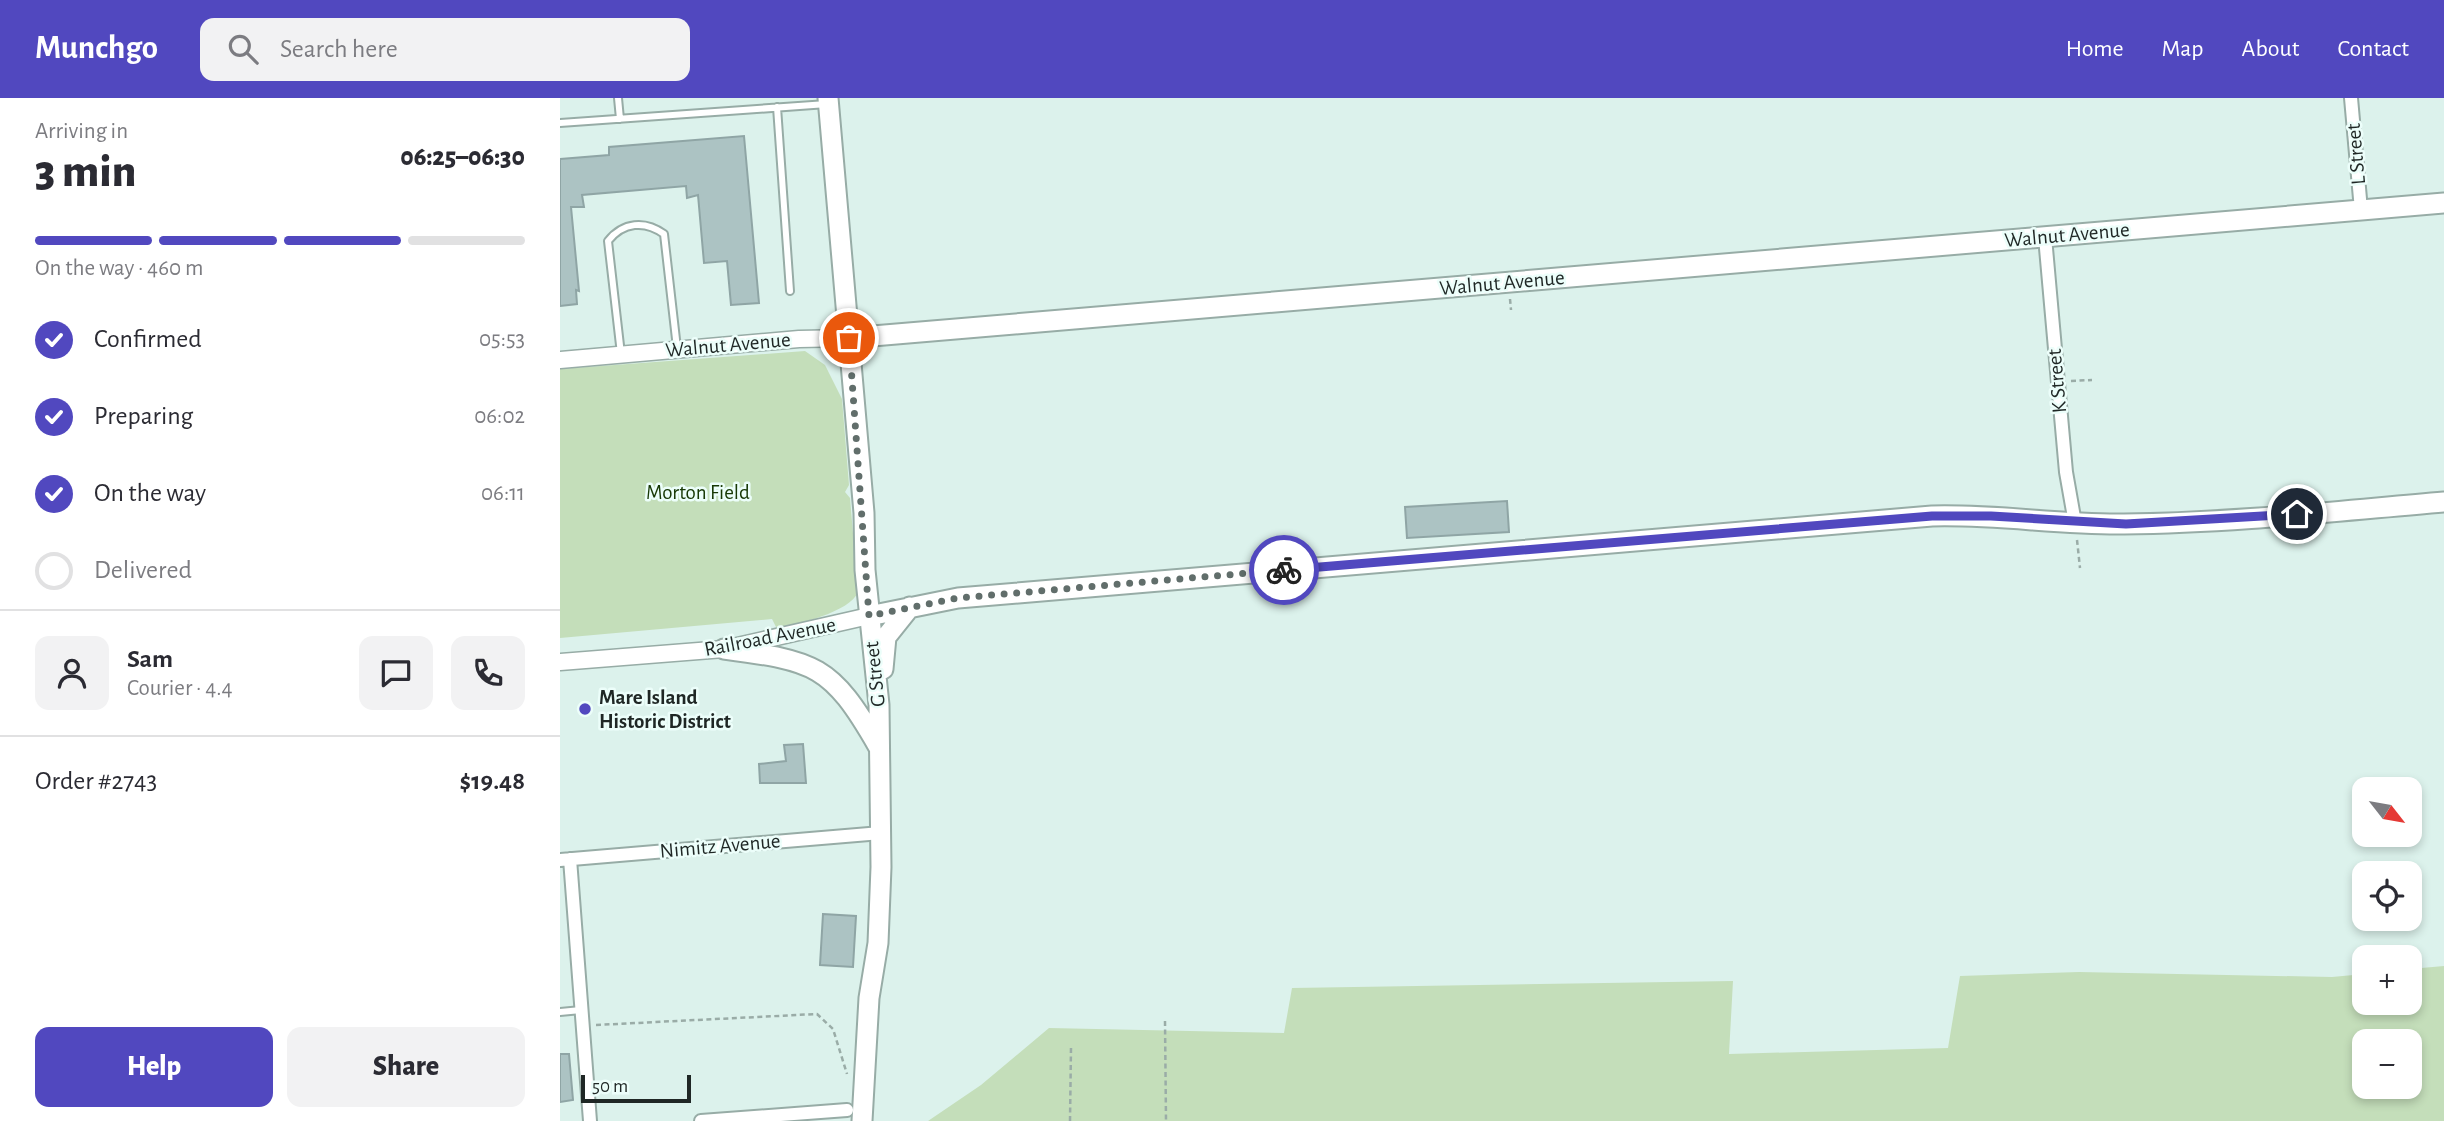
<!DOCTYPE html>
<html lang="en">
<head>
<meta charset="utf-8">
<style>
	body { margin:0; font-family:"Alegreya Sans",sans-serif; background:#f2f2f3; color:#2b2b33; height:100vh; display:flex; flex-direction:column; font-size:26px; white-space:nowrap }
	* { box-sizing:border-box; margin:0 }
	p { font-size:23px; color:#7c7c81 }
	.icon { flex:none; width:38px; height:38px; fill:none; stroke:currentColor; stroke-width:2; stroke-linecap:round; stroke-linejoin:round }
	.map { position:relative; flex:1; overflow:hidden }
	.sheet { display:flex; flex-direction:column; background:#fff; width:560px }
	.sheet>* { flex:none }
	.needle { width:46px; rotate:121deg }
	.tools { position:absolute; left:1792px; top:679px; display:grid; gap:14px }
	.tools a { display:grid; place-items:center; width:70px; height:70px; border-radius:14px; background:#fff; box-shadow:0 4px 10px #0003; font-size:35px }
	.scale { position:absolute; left:21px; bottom:18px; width:110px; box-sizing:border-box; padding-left:7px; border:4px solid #1f2725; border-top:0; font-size:19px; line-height:24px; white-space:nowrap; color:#1f2725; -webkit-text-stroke:5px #ecfefa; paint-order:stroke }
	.pin { position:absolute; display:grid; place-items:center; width:60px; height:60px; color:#fff; margin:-30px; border:4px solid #fff; border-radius:50%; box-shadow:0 2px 7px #0007 }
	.courier { position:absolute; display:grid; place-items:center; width:70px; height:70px; margin:-35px; border:5px solid #5148bf; border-radius:50%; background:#fff; color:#222; box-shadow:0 2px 9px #0007 }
	.summary em { font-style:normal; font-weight:800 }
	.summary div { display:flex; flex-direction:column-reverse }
	.summary { display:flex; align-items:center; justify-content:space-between; height:119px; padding:0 35px }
	h1 { font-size:46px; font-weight:800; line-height:52px }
	.bar { display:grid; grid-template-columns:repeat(4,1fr); gap:10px 7px; align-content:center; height:84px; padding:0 35px }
	.bar i { height:9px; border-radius:5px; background:#e1e1e2 }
	.bar .active { background:#5148bf }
	.bar p { grid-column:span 4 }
	.line { display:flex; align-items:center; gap:18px; padding:0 35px; border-top:2px solid #e1e1e2 }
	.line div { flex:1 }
	.round { display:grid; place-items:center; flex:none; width:74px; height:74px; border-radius:14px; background:#f2f2f3 }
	ol { padding:0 35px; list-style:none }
	li { display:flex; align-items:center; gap:21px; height:77px }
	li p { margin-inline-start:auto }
	li .icon { padding:7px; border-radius:50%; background:#5148bf; color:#fff; stroke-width:4 }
	li:last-child { color:#7c7c81 }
	li i { width:38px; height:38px; border:4px solid #e1e1e2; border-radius:50% }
	.cta { display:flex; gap:14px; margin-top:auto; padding:14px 35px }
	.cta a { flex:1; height:80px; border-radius:14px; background:#5148bf; color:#fff; font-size:28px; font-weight:800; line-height:80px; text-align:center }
	.cta a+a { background:#f2f2f3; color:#2b2b33 }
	header { display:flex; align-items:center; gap:42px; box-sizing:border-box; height:98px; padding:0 35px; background:#5148bf; color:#fff }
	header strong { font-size:33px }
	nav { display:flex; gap:38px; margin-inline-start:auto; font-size:24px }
	.search { width:490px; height:63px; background:#f2f2f3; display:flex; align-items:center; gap:18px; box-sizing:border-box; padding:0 24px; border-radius:14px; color:#7c7c81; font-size:26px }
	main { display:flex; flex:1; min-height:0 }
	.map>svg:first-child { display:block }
</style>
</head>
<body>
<header>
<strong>Munchgo</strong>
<div class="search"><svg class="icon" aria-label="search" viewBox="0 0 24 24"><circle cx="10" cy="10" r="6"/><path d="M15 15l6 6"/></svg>Search here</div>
<nav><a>Home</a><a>Map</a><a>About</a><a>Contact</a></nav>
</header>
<main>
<section class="sheet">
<div class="summary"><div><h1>3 min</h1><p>Arriving in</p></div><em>06:25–06:30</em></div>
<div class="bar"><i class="active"></i><i class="active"></i><i class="active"></i><i></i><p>On the way · 460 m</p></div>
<ol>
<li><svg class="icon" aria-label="check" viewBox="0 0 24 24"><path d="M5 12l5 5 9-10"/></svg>Confirmed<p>05:53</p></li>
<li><svg class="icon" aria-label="check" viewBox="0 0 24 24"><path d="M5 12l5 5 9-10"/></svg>Preparing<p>06:02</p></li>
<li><svg class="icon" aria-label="check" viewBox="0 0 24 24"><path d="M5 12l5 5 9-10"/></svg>On the way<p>06:11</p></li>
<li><i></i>Delivered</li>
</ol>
<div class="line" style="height:126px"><a class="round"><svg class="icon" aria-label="person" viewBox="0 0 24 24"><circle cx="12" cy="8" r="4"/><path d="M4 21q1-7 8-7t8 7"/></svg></a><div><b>Sam</b><p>Courier · 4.4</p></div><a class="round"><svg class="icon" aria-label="chat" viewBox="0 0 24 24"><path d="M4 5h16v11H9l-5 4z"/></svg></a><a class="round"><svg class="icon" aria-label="phone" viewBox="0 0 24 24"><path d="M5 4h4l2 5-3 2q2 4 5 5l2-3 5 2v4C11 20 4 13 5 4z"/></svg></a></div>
<div class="line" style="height:91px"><div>Order #2743</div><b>$19.48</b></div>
<div class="cta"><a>Help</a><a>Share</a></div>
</section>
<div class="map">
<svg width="1884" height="1023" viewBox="0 0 1884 1023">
	<rect width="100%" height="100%" fill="#dcf2ec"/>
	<!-- green -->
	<path fill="#c4deba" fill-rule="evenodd" d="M245,253L265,267L282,301L289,387L285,394L290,400L298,494C290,514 237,527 216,529L212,521L0,540V271Z
		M1884,868V1023H271H368L421,987L489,930L724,935L732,890L1173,883L1169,956L1388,950L1400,878L1519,874L1772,879L1804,876V905H1850V871ZM1804,943H1850V989H1804Z"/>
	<!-- building -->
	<path fill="#acc3c3" stroke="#8fa5a5" stroke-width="2" d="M184,38L199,205L171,207L167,163L144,165L138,97L127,100L126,88L22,97L24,109H11L19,193L16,192L17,206L0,208V61L49,57V49Z
		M947,403L949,434L847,440L845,409Z
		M243,646L246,685H200L199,666L226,663L224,647Z
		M263,816L296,818L293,869L260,867Z
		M0,956H9L13,1002L0,1004Z"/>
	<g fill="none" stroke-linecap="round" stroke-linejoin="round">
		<defs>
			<path id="service" d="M58,0L60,21
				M217,9L230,193
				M0,25L267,6
				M61,256L48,143C63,124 85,122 104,136L117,250
				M0,914L21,912"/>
			<path id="minor" d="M1791,0L1801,112
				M1485,139L1506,374L1515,425
				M10,761L30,1023
				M0,762L321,735
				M141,1023L287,1012"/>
			<path id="tertiary" d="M0,262L239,241L289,240
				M0,564L164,551L309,518"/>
			<path id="secondary" d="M268,0L304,415L305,472L319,607L321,769L318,845L309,900L302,1023
				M289,240L1884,105
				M309,518L398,500L1372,418C1436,416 1500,427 1564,426C1671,425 1778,413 1884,404
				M164,551C255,563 271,566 318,648
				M323,571L326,539L350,509"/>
		</defs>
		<!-- service casing -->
		<use href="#service" stroke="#97aca6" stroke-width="10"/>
		<!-- minor casing -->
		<use href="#minor" stroke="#97aca6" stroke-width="16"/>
		<!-- tertiary casing -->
		<use href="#tertiary" stroke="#97aca6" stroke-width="19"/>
		<!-- secondary casing -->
		<use href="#secondary" stroke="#97aca6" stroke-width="23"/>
		<!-- path -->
		<path stroke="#9aaca7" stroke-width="2.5" stroke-dasharray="5 3.5" stroke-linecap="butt" d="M950,201L951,212
			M1511,283L1532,282
			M1517,442L1520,470
			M605,923L606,1023
			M36,927L257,916L273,931L287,976
			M510,1023L511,949"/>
		<!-- service -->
		<use href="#service" stroke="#fff" stroke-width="6"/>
		<!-- minor -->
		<use href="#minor" stroke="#fff" stroke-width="12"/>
		<!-- tertiary -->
		<use href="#tertiary" stroke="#fff" stroke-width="16"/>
		<!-- secondary -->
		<use href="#secondary" stroke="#fff" stroke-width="19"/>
	</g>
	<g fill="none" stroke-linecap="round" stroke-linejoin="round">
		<!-- done -->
		<path stroke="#616e6b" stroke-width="7" stroke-dasharray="0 12.6" d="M289,240L309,518L398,500L724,472"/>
		<!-- route -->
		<path stroke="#5148bf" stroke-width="9" d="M724,472L1372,418H1431L1566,426L1737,416"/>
	</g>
	<!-- markers -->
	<circle fill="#5148bf" stroke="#ecfefa" stroke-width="2.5" cx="25" cy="611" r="7"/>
	<g text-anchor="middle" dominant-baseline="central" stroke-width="5" stroke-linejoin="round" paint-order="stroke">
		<!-- street labels -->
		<g font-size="21" fill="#1f2725" stroke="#ecfefa">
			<text transform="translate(1796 56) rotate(-95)">L Street</text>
			<text transform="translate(1507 137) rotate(-5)">Walnut Avenue</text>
			<text transform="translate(942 185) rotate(-5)">Walnut Avenue</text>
			<text transform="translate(168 247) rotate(-5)">Walnut Avenue</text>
			<text transform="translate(1497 283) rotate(-95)">K Street</text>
			<text transform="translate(210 539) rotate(-11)">Railroad Avenue</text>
			<text transform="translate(315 576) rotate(-96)">G Street</text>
			<text transform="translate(160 748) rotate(-5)">Nimitz Avenue</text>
		</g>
		<!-- park labels -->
		<g font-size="21" fill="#173805" stroke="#ecfefa">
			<text x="138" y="394">Morton Field</text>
		</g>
		<!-- poi labels -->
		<g font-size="21" font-weight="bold" fill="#1f2725" stroke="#ecfefa" text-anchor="start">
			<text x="39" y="599">Mare Island<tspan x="39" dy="24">Historic District</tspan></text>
		</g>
	</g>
</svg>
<div class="tools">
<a><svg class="needle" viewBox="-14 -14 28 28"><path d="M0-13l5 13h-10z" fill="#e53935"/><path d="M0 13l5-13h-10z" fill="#7c7c81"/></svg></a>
<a><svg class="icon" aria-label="locate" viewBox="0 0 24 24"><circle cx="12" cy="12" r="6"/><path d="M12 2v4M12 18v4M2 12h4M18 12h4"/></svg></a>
<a>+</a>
<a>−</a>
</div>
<div class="scale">50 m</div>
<div class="pin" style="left:289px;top:240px;background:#ea580c"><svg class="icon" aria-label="bag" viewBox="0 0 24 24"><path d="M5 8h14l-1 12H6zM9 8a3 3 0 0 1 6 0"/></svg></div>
<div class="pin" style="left:1737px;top:416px;background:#1f2937"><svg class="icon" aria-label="home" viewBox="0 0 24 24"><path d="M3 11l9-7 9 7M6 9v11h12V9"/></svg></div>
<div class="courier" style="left:724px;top:472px"><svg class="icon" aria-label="bike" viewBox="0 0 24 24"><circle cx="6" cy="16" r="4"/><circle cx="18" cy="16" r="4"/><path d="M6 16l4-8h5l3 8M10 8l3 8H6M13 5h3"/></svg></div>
</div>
</main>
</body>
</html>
